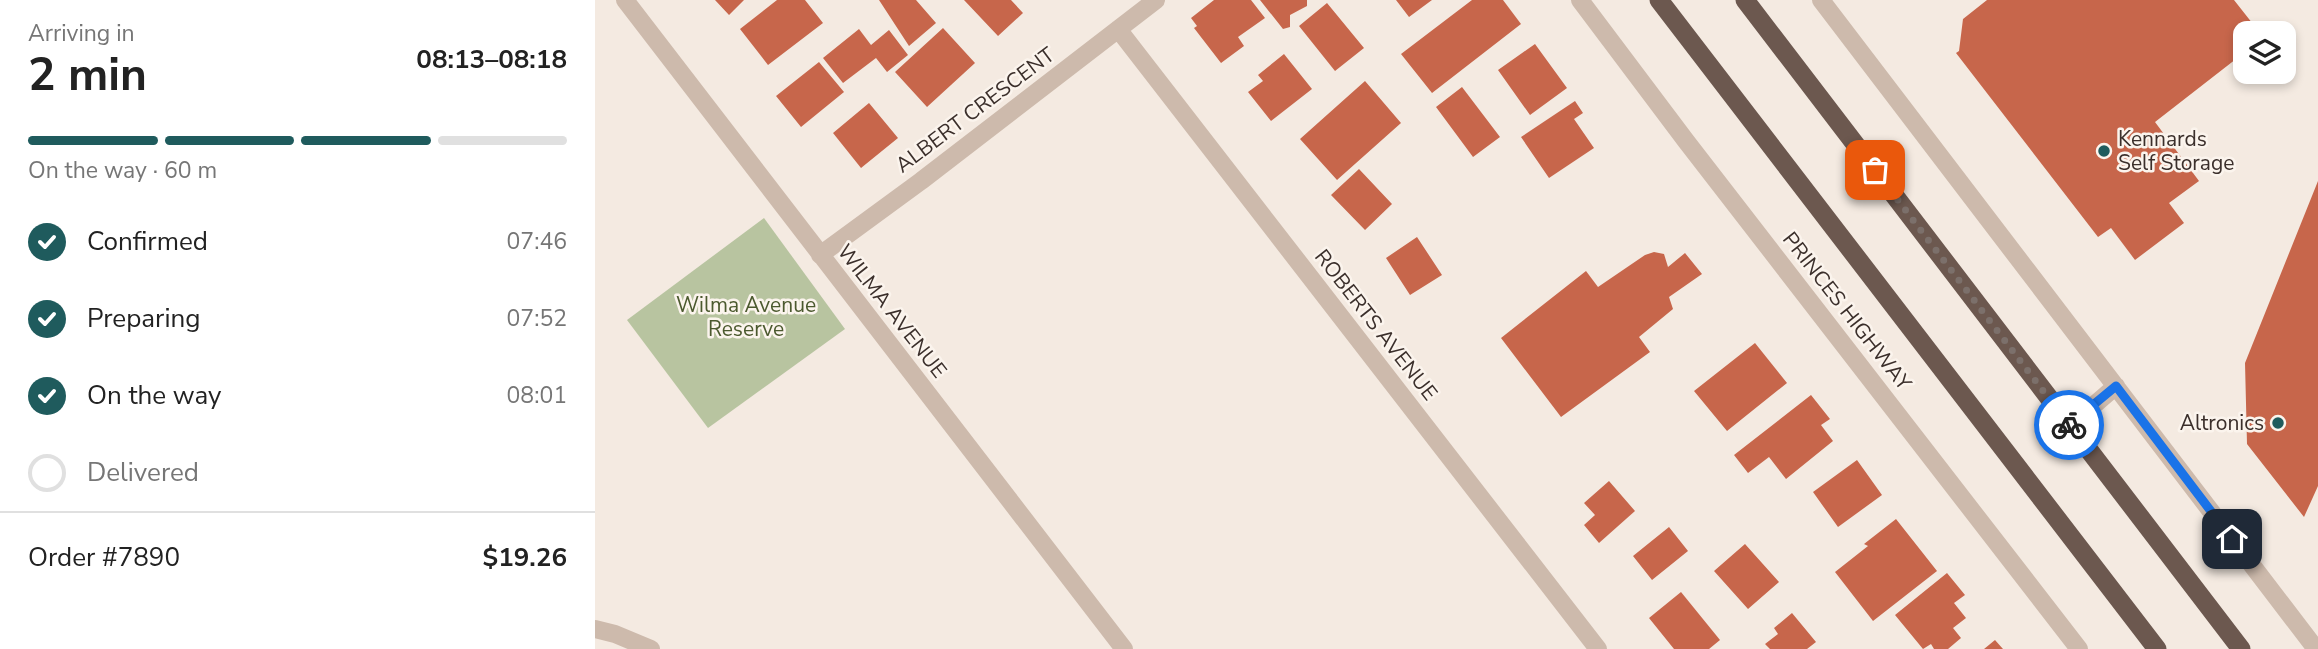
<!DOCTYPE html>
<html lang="en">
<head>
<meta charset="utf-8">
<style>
	body { margin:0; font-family:"Nunito Sans",sans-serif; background:#f2f2f2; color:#222; height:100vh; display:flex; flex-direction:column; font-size:26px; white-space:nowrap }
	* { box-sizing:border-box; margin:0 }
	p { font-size:23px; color:#767676 }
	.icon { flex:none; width:38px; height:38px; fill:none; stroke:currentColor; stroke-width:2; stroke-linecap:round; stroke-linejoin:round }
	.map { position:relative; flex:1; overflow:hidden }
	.drawer { display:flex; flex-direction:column; background:#fff; width:595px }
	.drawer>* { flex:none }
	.controls { position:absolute; left:1638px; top:21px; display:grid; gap:14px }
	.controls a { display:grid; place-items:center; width:63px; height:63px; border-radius:14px; background:#fff; box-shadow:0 4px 10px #0003; font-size:35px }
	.pin { position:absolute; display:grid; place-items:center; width:60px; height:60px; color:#fff; margin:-30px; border-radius:14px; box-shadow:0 4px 10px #0006 }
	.courier { position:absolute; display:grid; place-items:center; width:70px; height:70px; margin:-35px; border:5px solid #1a73e8; border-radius:50%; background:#fff; color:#222; box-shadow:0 2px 9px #0007 }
	.summary em { font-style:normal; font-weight:700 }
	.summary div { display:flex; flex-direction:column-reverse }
	.summary { display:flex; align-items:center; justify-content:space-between; height:119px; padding:0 28px }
	h1 { font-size:46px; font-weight:700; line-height:52px }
	.bar { display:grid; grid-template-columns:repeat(4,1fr); gap:10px 7px; align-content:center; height:84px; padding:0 28px }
	.bar i { height:9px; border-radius:5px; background:#e0e0e0 }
	.bar .on { background:#1f5b5d }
	.bar p { grid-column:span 4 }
	.line { display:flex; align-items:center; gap:18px; padding:0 28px; border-top:2px solid #e0e0e0 }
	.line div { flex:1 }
	ol { padding:0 28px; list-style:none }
	li { display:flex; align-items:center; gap:21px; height:77px }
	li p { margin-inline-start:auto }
	li .icon { padding:7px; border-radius:50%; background:#1f5b5d; color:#fff; stroke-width:4 }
	li:last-child { color:#767676 }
	li i { width:38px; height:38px; border:4px solid #e0e0e0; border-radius:50% }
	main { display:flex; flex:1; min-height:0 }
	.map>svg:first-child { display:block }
</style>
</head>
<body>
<main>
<section class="drawer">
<div class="summary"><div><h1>2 min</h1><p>Arriving in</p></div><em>08:13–08:18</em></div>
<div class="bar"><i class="on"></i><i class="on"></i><i class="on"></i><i></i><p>On the way · 60 m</p></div>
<ol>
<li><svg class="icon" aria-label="check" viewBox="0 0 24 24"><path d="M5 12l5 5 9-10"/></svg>Confirmed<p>07:46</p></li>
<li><svg class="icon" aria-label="check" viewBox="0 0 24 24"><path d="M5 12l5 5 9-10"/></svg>Preparing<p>07:52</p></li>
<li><svg class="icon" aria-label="check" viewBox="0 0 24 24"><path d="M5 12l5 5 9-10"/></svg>On the way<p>08:01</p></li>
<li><i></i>Delivered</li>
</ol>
<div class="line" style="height:91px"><div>Order #7890</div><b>$19.26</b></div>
</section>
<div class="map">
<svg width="1723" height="649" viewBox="0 0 1723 649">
	<rect width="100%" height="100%" fill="#f4eae1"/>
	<!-- green -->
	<path fill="#b8c4a0" d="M169,218L250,329L113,428L32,320Z"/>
	<!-- building -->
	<path fill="#c7664b" d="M120,0H149L134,15Z
		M182,0H210L228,23L173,65L145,29Z
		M284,0H321L341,23L314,46Z
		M369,0H416L428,13L403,36Z
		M619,0H656L670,18L643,37L649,46L626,63L599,28L602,26L596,18Z
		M665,0H712V6L695,15V27L688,29Z
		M801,0H837L814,17Z
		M877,0H908L926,24L837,93L806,54Z
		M1392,0H1639L1665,33H1650V52L1560,122L1604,181L1574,203L1589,223L1540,260L1516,228L1503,237L1361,53L1364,51L1368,19Z
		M732,3L769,48L740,71L704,26Z
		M348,28L380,63L332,107L300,72Z
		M264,29L276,45L294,30L313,55L292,72L281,58L248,83L228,58Z
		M940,44L972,88L935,115L903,70Z
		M689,54L717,89L676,121L653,92L668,81L663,75Z
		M224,62L249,92L206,127L181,96Z
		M770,81L806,123L742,180L705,139Z
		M867,87L905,137L878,157L841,107Z
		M980,101L988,113L979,119L999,148L954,178L926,137Z
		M274,103L303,138L266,168L238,133Z
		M764,169L797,204L770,230L736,195Z
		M1723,181V486L1709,517L1652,444L1650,363Z
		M822,237L847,275L815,295L791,258Z
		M1059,252L1069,254L1073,267L1090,253L1107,274L1074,297L1078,309L1044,337L1055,352L966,417L906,338L991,271L1003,287L1050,255Z
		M1160,343L1192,383L1132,431L1099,391Z
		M1216,395L1235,419L1226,425L1238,441L1191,479L1174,457L1153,473L1139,455Z
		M1262,460L1287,495L1243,527L1218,492Z
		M1014,481L1040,511L1004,543L989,525L1000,515L989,503Z
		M1301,519L1342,571L1278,621L1240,572L1273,546L1269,544Z
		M1074,527L1093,551L1057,580L1038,556Z
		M1150,544L1184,582L1153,609L1119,571Z
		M1352,573L1370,595L1359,603L1371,618L1358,628L1366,638L1353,649H1339L1336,644L1328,649L1300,615Z
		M1086,592L1125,640L1114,649H1079L1054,618Z
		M1197,613L1221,642L1212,649H1175L1170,644L1183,634L1179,628Z
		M1400,640L1408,649H1389Z"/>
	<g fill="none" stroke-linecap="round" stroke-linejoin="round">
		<!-- minor -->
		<path stroke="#cdbaac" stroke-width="18" d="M30,0L529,649
			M985,0L1091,141L1484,649
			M1226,0L1721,649
			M523,29L1003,649
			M225,255L326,181L561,0
			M1475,426L1521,386
			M0,629L20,634L56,649"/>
		<!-- trunk -->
		<path stroke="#6c584f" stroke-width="19" d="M1064,0L1562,649
			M1150,0L1646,649"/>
	</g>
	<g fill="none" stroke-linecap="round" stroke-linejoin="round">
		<!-- done -->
		<path stroke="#7c706b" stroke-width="7" stroke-dasharray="0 12.6" d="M1280,170L1474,425"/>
		<!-- route -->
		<path stroke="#1a73e8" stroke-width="9" d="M1474,425L1521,386L1637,539"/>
	</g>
	<!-- markers -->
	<g fill="#1f5b5d" stroke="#fbf4ed" stroke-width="2.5">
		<circle cx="1509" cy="151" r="7"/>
		<circle cx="1683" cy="423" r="7"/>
	</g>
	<g text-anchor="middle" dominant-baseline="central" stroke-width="5" stroke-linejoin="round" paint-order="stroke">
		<!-- street labels -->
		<g font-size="21" fill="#3b2f2b" stroke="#fbf4ed">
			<text transform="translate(380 110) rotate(-37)">ALBERT CRESCENT</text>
			<text transform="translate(297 311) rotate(52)">WILMA AVENUE</text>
			<text transform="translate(1252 311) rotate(52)">PRINCES HIGHWAY</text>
			<text transform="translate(781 325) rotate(52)">ROBERTS AVENUE</text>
		</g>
		<!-- poi labels -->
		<g font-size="21" fill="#3b2f2b" stroke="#fbf4ed" text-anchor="start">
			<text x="1523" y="139">Kennards<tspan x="1523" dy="24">Self Storage</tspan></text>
			<text x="1669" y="423" text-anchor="end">Altronics</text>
		</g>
		<!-- park labels -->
		<g font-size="21" fill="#4b592e" stroke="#fbf4ed">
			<text x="151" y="305">Wilma Avenue<tspan x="151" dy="24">Reserve</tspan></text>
		</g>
	</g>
</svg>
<div class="controls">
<a><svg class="icon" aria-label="layers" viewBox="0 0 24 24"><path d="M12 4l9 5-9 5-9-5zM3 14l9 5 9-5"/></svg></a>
</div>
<div class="pin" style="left:1280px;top:170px;background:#ea580c"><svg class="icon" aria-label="bag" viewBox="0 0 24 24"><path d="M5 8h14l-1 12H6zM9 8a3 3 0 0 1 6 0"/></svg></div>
<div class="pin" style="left:1637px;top:539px;background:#1f2937"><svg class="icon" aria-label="home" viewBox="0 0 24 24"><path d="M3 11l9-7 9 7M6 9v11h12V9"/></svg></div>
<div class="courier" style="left:1474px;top:425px"><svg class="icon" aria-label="bike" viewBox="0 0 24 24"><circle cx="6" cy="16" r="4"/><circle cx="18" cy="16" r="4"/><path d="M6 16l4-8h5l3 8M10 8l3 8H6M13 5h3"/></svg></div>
</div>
</main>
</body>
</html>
